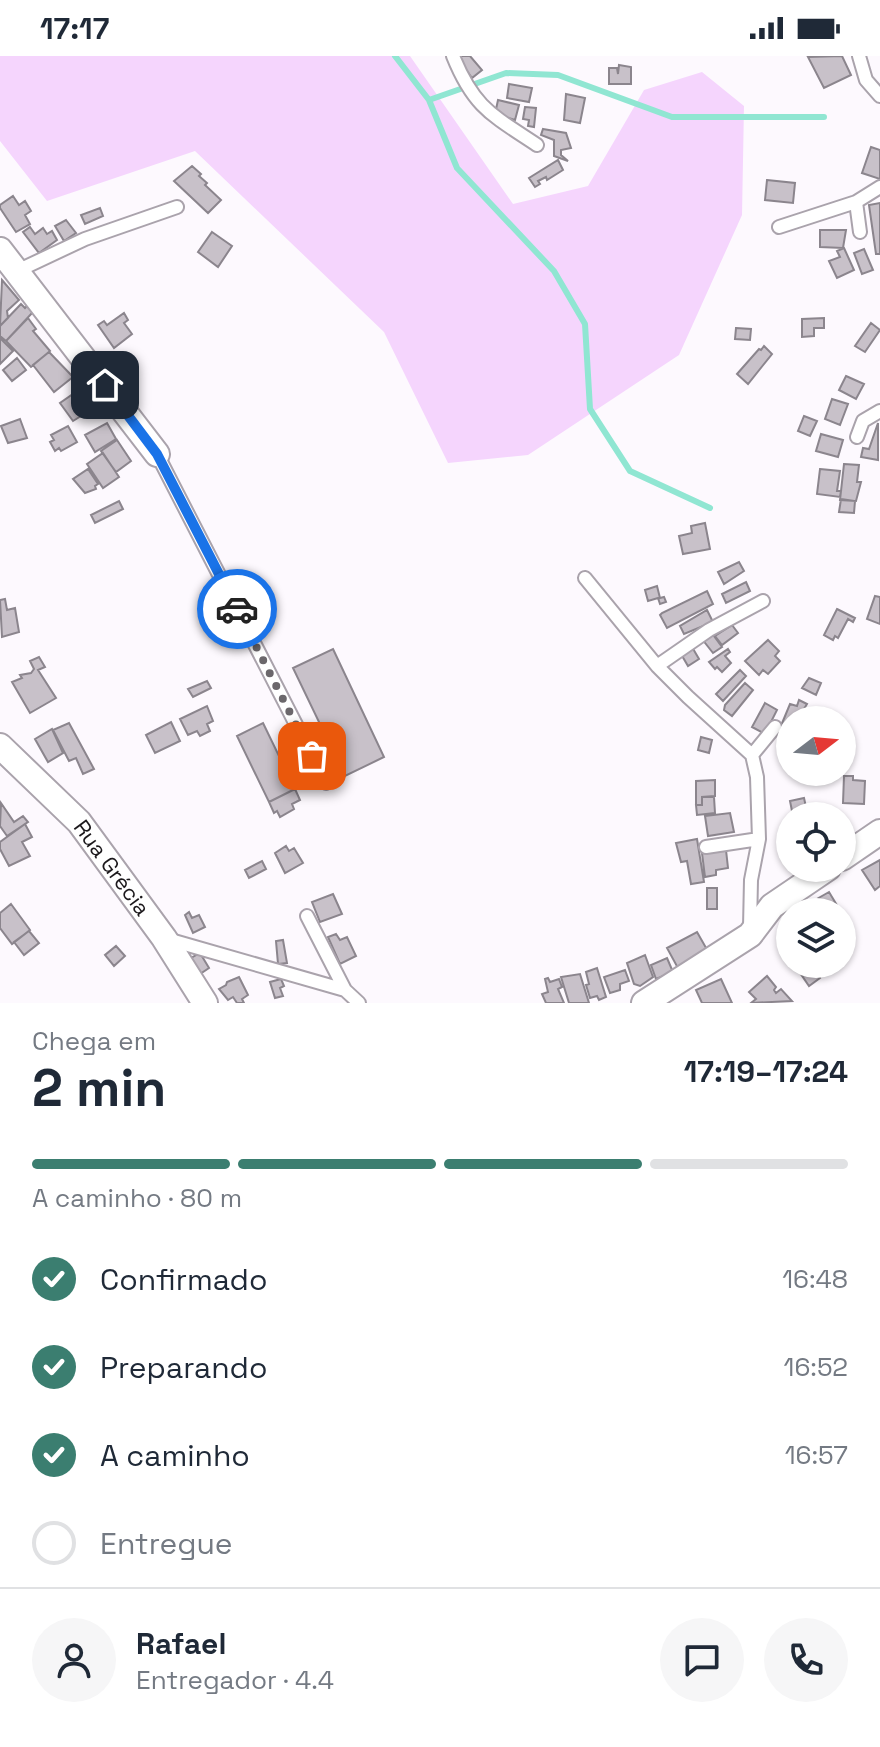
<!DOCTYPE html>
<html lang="pt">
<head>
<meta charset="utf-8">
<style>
	body { margin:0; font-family:"Space Grotesk",sans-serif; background:#f6f6f7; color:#1f2937; height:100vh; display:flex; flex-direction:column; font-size:30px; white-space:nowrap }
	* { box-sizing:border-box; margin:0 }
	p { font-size:26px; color:#747a83 }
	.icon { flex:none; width:44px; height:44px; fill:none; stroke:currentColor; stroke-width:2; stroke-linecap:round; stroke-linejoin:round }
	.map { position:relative; height:947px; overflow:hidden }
	.details { display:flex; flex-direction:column; background:#fff; flex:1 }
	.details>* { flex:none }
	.needle { width:52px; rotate:74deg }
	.buttons { position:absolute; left:776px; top:650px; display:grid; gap:16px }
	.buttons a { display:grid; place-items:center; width:80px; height:80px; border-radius:50%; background:#fff; box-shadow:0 2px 6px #0004; font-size:40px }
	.pin { position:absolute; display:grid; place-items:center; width:68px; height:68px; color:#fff; margin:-34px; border-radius:16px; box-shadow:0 4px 12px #0006 }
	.courier { position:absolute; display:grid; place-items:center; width:80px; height:80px; margin:-40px; border:6px solid #1a73e8; border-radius:50%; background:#fff; color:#222; box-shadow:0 2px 10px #0007 }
	.headline em { font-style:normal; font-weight:700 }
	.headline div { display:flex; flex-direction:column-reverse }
	.headline { display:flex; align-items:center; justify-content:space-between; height:136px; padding:0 32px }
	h1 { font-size:52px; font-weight:700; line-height:60px }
	.bar { display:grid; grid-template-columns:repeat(4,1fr); gap:12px 8px; align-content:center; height:96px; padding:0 32px }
	.bar i { height:10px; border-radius:6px; background:#e0e1e3 }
	.bar .current { background:#3b7e70 }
	.bar p { grid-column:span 4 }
	.line { display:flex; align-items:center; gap:20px; padding:0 32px; border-top:2px solid #e0e1e3 }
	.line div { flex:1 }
	.round { display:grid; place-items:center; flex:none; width:84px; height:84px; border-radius:42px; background:#f6f6f7 }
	ol { padding:0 32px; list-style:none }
	li { display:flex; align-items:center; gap:24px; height:88px }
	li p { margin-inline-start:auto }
	li .icon { padding:8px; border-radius:50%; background:#3b7e70; color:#fff; stroke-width:4 }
	li:last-child { color:#747a83 }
	li i { width:44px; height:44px; border:4px solid #e0e1e3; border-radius:50% }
	.status { display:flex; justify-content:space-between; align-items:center; height:56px; padding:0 40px; background:#fff; direction:ltr }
	.status svg { height:22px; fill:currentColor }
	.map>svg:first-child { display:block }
</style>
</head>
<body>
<div class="status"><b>17:17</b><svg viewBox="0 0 49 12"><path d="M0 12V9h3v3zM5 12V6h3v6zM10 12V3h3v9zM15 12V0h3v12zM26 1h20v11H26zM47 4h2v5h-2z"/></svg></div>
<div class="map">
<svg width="880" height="947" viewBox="0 0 880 947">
	<rect width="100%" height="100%" fill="#fdf9fe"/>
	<!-- green -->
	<path fill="#f5d5fd" d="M0,0H410L513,148L588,130L644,34L702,16L744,50L742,159L679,299L528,399L448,407L384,276L195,95L47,145L0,85Z"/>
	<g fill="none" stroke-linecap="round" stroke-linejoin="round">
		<!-- stream -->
		<path stroke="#90e6d2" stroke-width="6" d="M395,0L429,44L457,112L554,215L585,268L590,353L630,415L710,452
			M429,44L506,17L558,19L672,61H824"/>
	</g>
	<!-- building -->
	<path fill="#c8c1c9" stroke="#8b858d" stroke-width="2" d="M456,0H470L482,14L472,22Z
		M842,0L851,19L824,32L808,1Z
		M619,9L631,11V28H609V12H617L618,18Z
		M509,28L532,32L529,46L507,42Z
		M566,38L585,42L580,67L564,64Z
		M498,44L519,49L515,64L495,58Z
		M525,51L536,52L534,71L528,70L529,64L523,63Z
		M543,73L566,77L571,92L561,94V99L568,105L554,100V84L541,79Z
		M871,91L880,94V123L862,117Z
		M558,104L563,114L547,124L546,121L538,125L540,128L535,131L529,122Z
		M192,110L201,118L199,120L207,127L205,129L221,144L208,157L174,125Z
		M767,124L795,127L793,147L765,144Z
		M13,140L19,149L25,145L31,155L25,159L30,168L16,176L0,152V149Z
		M880,147V198H876L869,149Z
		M100,152L103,160L85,168L81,159Z
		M66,164L76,177L64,185L55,170Z
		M30,171L35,178L43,172L47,178L52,175L57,184L39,197L23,176Z
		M820,174H846L843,192L820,191Z
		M212,176L232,190L218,211L198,196Z
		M844,192L854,214L837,222L829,205L840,201L837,195Z
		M864,193L873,214L862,218L854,197Z
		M2,224L19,244L7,255L8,262L0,270Z
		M21,248L25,252L27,250L33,256L6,285L0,280V270Z
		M124,257L128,264L124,267L132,278L114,292L98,269L104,265L107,269Z
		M28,262L36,273L33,275L50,295L31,311L6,285Z
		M824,262V272H814V280L802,281V263Z
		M871,267L880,274L865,296L855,290Z
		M736,272L751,273L750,284L735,283Z
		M0,282L13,295L0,308Z
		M764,290L772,298L748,328L737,318L759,293L761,294Z
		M49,296L73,321L54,336L33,309Z
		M17,302L26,314L12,325L3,314Z
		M846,320L864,328L856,343L839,334Z
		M85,335L97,350L73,365L60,347L73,338L75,341Z
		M832,343L848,348L840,369L825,363Z
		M804,360L817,365L810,380L798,375Z
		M20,363L27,382L8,387L1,370Z
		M107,367L116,383L95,396L85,379Z
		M878,367V404L861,401L863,392L869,393Z
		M68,370L77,386L61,395L59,392L55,395L50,386L54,384L51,379Z
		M821,378L843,384L838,401L816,395Z
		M117,384L131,405L116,416L101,395Z
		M103,397L119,421L103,432L87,408Z
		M844,408L859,409L857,426H861L856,445L840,444Z
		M88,413L98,428L95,430L96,433L85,437L73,423Z
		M820,413L840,415L837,435H841L840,441L817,438Z
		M841,443L855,445L854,457L839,456Z
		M119,445L123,453L95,467L91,459Z
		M705,467L710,493L683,498L679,480L692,477L691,470Z
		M739,506L744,515L724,528L718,516Z
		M746,526L750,535L726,547L722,538Z
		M657,530L660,542L664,541L666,546L660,548L658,542L648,545L645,534Z
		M707,535L713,548L667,572L660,559L662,557Z
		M875,540L880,541V568L867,563Z
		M5,543L7,554L15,552L19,576L2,581L0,544Z
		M837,553L855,562L853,566L848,563L838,582L835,580L833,584L824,579Z
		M707,554L713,566L684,578L680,570Z
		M732,569L738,577L722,589L715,580Z
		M711,576L722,591L713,597L702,583Z
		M768,584L779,595L775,600L780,605L768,618L763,614L759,619L745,605Z
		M692,591L699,603L688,610L681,598Z
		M333,593L384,701L345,720L293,612Z
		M728,593L730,596L725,600L731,607L722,616L717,611L715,613L709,606Z
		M39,601L45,611L38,614L56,642L30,657L12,626L22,622L20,619L31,617L34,613L30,605Z
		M740,614L746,620L723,645L716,638Z
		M809,622L821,627L816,639L802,632Z
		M207,625L211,632L193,641L188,633Z
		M745,627L753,634L732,660L724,654L725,649Z
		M799,644L807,648L804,653L809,655L806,664H790V681L778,677L790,648L797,650Z
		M765,647L777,654L765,678L752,671Z
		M207,650L213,665L207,668L210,675L200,680L197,675L188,679L180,663Z
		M171,666L180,685L155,697L146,679Z
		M69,667L94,713L83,718L76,702L69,705L53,674Z
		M263,667L295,733L269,746L237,680Z
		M52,673L63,697L48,706L35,683Z
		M701,681L712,684L709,697L698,694Z
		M844,720H853V724L865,725L864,748L843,747Z
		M715,724V740L702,741V749H696V725Z
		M295,733L300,744L292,748L294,753L280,761L277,755L274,757L269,746Z
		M702,741H714L715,757L697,759L696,749H702Z
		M804,742L808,760H793L790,745Z
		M1,747L14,766L23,760L28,766L7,780L0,770Z
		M730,757L734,776L708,780L705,760Z
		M25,768L32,781L22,786L30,800L9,810L0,793V786Z
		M697,783L704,826L691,828L687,805L681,806L676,787Z
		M286,790L289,795L294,792L303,807L285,817L275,797Z
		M726,794L728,812L716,814V819L705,821L702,797Z
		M880,804V830L875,834L862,814Z
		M262,805L266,813L249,822L245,814Z
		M707,832H717V853H707Z
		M829,836L841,856H822L815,844Z
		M333,838L342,858L320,866L312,846Z
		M11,848L30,874L12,888L0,872V857Z
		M189,856L192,862L199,859L205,871L193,877L185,859Z
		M29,875L39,887L24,899L14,886Z
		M697,876L709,897L679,914L667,892Z
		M336,878L340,884L347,881L356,900L340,908L328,881Z
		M283,884L287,907L278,908L276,885Z
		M116,890L125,900L114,910L105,899Z
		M200,897L209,912L200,918L191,902Z
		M645,899L653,921L640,930L634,928L627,907Z
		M667,902L673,916L656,923L651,909Z
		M794,908H811L820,922L809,930Z
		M597,912L606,941L599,944L597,940L590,942L586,929L589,928L586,916Z
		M625,914L629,925L620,928V934L610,937L604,921Z
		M580,918L589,947H569L561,921Z
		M767,920L776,931L774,934L776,937L781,933L792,945L751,947L756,943L749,936Z
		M239,921L248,939L242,943L244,947H237L233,941L228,944L219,933L226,929L227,926Z
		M548,922L550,926L559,923L562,931L558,933L564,947H546L542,938L548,936L545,923Z
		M281,923L284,930L280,932L283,940L275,942L270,926Z
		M721,923L732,947H702L696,934Z"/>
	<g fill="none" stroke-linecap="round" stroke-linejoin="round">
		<defs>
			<path id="service" d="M453,0C474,52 492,59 537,89
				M859,0L866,24L880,40
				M856,146L860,176
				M779,171L856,146L880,131
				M17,215L85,183L177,151
				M857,381L863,365L880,355
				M157,398L326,727
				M585,522L657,610L688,641L752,699L757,721L759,783L751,824L750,871
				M657,610L709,574L763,545
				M752,699L775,671
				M706,791L759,783
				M307,860L345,934
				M167,883L345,934L359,947"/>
			<g id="minor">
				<path d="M0,194L157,398"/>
				<path id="s1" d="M0,690L79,766L164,882L205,947"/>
				<path d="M842,802L880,776"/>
				<path d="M644,947L750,879L772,850L828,812"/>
			</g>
		</defs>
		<!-- service casing -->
		<use href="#service" stroke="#aaa3ac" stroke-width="16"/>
		<!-- minor casing -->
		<use href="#minor" stroke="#aaa3ac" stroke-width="28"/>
		<!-- service -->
		<use href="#service" stroke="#fff" stroke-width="12"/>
		<!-- minor -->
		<use href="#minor" stroke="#fff" stroke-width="24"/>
	</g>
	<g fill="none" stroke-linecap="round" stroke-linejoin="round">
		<!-- done -->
		<path stroke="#6b676b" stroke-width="8" stroke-dasharray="0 14.4" d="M237,553L312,700"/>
		<!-- route -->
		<path stroke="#1a73e8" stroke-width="10" d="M105,329L157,398L237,553"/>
	</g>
	<g text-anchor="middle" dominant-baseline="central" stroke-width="7" stroke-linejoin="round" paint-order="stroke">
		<!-- street labels -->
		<g font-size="22" fill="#1c191c" stroke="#fdf9fe">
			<text stroke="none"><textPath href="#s1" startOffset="166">Rua Grécia</textPath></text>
		</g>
	</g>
</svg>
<div class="buttons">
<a><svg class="needle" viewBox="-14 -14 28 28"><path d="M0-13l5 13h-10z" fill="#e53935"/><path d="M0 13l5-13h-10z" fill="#747a83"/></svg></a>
<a><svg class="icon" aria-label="locate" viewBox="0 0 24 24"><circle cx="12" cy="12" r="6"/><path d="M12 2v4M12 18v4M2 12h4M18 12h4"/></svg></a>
<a><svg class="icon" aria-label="layers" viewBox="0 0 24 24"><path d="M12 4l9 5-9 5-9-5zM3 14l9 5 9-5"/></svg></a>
</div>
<div class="pin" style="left:312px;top:700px;background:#ea580c"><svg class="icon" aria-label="bag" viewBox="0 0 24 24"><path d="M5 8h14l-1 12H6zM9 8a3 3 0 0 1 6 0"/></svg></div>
<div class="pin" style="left:105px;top:329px;background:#1f2937"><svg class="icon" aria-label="home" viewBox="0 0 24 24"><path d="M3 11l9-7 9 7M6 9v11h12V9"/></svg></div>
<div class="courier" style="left:237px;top:553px"><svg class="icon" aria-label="car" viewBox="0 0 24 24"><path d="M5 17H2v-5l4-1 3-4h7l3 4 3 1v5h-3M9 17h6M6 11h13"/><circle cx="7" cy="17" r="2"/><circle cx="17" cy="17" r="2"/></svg></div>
</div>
<section class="details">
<div class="headline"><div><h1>2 min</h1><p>Chega em</p></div><em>17:19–17:24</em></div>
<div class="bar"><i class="current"></i><i class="current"></i><i class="current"></i><i></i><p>A caminho · 80 m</p></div>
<ol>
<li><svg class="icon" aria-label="check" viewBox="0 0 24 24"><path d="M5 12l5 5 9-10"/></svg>Confirmado<p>16:48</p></li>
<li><svg class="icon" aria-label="check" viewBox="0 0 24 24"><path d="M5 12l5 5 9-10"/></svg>Preparando<p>16:52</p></li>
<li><svg class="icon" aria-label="check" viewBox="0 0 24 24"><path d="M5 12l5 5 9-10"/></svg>A caminho<p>16:57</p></li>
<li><i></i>Entregue</li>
</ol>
<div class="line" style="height:144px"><a class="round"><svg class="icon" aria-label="person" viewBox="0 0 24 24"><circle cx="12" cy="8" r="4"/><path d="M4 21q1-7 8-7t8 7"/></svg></a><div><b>Rafael</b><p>Entregador · 4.4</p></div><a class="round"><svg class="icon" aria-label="chat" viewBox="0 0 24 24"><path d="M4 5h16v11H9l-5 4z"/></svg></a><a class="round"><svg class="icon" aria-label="phone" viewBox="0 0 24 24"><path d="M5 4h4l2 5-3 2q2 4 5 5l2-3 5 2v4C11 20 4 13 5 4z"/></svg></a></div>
</section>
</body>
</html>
